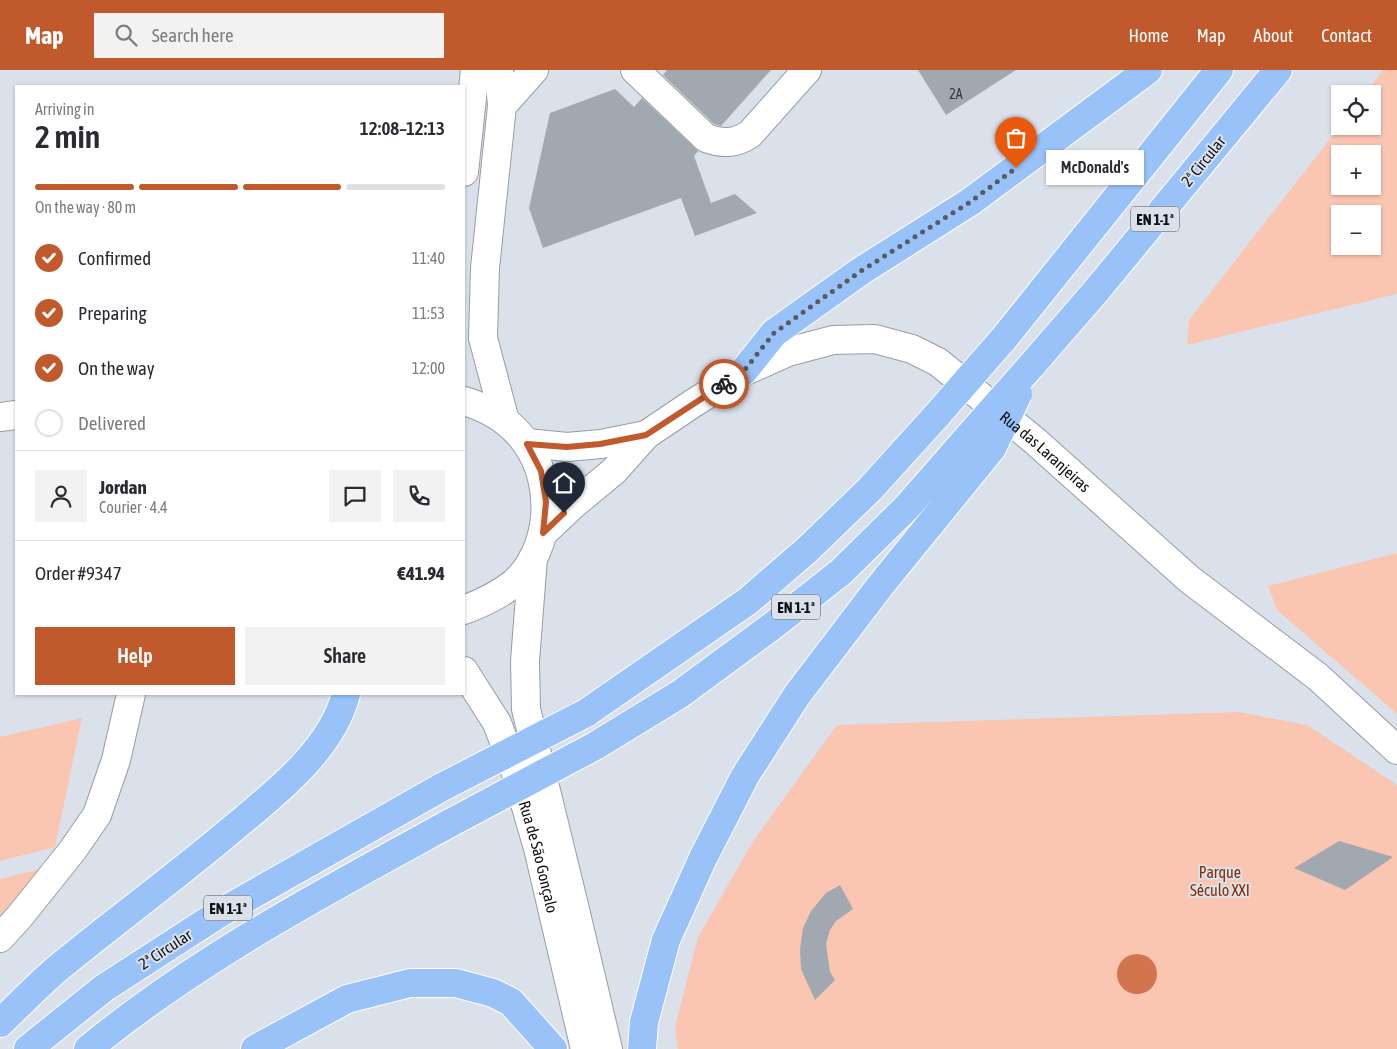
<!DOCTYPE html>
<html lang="en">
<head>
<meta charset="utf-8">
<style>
	body { margin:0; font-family:"Asap Condensed",sans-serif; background:#f2f2f3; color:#2b2b33; height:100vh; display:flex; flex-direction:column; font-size:19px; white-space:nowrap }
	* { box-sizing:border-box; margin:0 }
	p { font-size:16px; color:#7c7c81 }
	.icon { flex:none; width:28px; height:28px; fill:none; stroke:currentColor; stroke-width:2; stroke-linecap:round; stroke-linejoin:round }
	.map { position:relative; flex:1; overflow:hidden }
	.details { position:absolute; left:15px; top:15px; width:450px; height:610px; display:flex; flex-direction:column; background:#fff; border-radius:0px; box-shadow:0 1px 4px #0004 }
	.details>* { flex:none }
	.buttons { position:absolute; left:1331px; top:15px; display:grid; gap:10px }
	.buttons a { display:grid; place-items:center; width:50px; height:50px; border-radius:0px; background:#fff; box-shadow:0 1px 4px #0004; font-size:25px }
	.pin { position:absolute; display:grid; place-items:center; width:42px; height:42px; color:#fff; margin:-51px -21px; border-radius:50% 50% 50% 0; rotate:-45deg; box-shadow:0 0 5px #0007 }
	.pin .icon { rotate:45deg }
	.courier { position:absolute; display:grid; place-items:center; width:50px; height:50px; margin:-25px; border:4px solid #c05a2c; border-radius:50%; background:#fff; color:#222; box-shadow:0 1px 6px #0007 }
	.bubble { position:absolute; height:35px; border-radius:0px; background:#fff; box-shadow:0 1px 4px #0004; font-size:16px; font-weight:600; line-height:35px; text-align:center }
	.headline em { font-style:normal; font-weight:600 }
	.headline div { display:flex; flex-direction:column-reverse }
	.headline { display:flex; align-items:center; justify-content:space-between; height:85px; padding:0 20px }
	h1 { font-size:32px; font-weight:600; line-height:38px }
	.bar { display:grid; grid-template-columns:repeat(4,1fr); gap:8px 5px; align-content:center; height:60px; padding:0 20px }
	.bar i { height:6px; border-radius:4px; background:#e1e1e2 }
	.bar .on { background:#c05a2c }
	.bar p { grid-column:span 4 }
	.line { display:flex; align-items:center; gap:12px; padding:0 20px; border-top:1px solid #e1e1e2 }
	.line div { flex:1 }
	.round { display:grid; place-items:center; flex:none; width:52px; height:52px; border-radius:0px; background:#f2f2f3 }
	ol { padding:0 20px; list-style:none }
	li { display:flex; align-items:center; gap:15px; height:55px }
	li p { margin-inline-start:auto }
	li .icon { padding:5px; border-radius:50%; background:#c05a2c; color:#fff; stroke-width:4 }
	li:last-child { color:#7c7c81 }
	li i { width:28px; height:28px; border:2px solid #e1e1e2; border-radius:50% }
	.primary-button { display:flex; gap:10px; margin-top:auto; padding:10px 20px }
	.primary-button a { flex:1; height:58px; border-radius:0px; background:#c05a2c; color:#fff; font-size:20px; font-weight:600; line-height:58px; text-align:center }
	.primary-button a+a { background:#f2f2f3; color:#2b2b33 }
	header { display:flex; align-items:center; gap:30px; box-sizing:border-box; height:70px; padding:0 25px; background:#c05a2c; color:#fff }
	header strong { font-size:24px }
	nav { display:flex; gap:28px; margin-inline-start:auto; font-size:18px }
	.search { width:350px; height:45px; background:#f2f2f3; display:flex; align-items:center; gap:12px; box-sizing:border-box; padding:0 18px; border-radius:0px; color:#7c7c81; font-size:19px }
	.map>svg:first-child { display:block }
</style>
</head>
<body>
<header>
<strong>Map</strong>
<div class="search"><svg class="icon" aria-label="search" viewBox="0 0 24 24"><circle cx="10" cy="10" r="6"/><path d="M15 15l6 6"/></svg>Search here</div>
<nav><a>Home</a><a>Map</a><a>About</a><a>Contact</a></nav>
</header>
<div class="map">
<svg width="1397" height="979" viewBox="0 0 1397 979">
	<rect width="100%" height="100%" fill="#dbe1eb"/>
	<!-- green -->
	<path fill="#fbc6b1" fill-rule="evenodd" d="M1383,0H1397V224L1187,275L1189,250L1340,56H1372V24H1365ZM1340,84H1372V116H1340ZM1340,144H1372V176H1340Z
		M1397,483V644L1277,540L1268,516Z
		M1238,642L1307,655L1397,715V979H678L675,957L698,867L754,770L837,655Z
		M82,648L55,777L0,791V667Z
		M49,797L0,848V809Z"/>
	<!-- water -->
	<path fill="#d2754f" d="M1117 904a20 20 0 1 1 40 0a20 20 0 1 1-40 0Z"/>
	<!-- building -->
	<path fill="#a1a8b0" d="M667,0H771L721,56L714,54L663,5Z
		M918,0H1016L946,45Z
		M615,19L634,37L642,28L698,81L694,86L711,133L735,124L757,143L695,166L681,128L543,178L529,138L550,43Z
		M1339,771L1393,787L1345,820L1294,798Z
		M840,815L853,839L836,851L830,860L826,874L830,902L835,910L815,930L801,899L800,879L803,858L811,841L826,823Z"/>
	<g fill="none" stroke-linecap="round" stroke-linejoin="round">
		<defs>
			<g id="minor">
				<path d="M635,0L706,68C723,74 735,74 750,64L807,0"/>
				<path d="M499,1L502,36"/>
				<path d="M464,102L475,0"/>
				<path id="s1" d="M743,302L788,282L833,270L875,269L912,279L938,292L1035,371L1189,509L1318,607L1397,680"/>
				<path d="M0,347L16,345"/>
				<path d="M505,351L483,268L485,198L502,36L534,0"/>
				<path d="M0,868L20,846L72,781L97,745L116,690L131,624"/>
			</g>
			<g id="secondary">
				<path d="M464,331C488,338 511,351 526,373C555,413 552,479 514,513C498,526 482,533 464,540"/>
				<path d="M527,373L567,377L601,374L646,365"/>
				<path d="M543,463L574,434L614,401L646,365L692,334L743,302"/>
				<path d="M533,488L525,591L526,639L573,831L608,979"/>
				<path id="s2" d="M464,601L497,653L517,706L538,778L585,979"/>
			</g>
			<path id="trunk" d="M1005,267L1219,0
				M1031,296L1096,221L1278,0
				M743,302L774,263L861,201L970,132L1148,0
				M586,643L748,531L808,479L870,419L938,344
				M595,676L680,624L771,557L841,502L907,437L970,365
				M0,953C19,935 38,915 58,898C113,853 170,811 224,766C269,728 331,683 346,624
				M28,979L104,918L220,843L442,717
				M88,979C199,888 326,821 452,752
				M255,979L347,929L410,913H456L493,923L511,932L553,979
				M642,979L644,952L666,870L703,788L745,706L797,625L880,516L992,378"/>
		</defs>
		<!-- minor casing -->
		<use href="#minor" stroke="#969da5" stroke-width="30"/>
		<!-- secondary casing -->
		<use href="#secondary" stroke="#969da5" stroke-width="30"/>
		<!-- trunk casing -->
		<use href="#trunk" stroke="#fff" stroke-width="30"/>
		<!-- minor -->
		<use href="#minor" stroke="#fff" stroke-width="28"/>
		<!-- secondary -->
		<use href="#secondary" stroke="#fff" stroke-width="28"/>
		<!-- trunk -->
		<use href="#trunk" stroke="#98c2f8" stroke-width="28"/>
		<defs>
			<path id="trunk-bridge" d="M938,344L1005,267
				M970,365L1031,296
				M992,378L1018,324
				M442,717L586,643
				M452,752L595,676"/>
		</defs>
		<!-- trunk-bridge casing -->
		<use href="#trunk-bridge" stroke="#fff" stroke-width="30" stroke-linecap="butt"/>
		<!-- trunk-bridge -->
		<use href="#trunk-bridge" stroke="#98c2f8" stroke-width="28"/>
	</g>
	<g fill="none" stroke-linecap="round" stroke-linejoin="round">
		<!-- done -->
		<path stroke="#575a60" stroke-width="5" stroke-dasharray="0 9" d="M724,314L743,302L774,263L861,201L970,132L1016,98"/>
		<!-- route -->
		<path stroke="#c05a2c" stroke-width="6" d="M564,443L543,463L546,432L541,401L527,374L567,377L600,374L646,365L724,314"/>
	</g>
	<g text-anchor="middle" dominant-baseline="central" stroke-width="4" stroke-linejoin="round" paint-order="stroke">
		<!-- number labels -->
		<g font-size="14" fill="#34383c">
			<text x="956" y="24">2A</text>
		</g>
		<!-- shield labels -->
		<g fill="#dbe1eb" stroke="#4d5055" stroke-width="1">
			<rect x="1131" y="136.5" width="48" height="25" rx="4"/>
			<rect x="772" y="524.5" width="48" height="25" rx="4"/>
			<rect x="204" y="825.5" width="48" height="25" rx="4"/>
		</g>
		<g font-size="15" font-weight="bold" fill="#101215">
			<text x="1155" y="149">EN 1-1ª</text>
			<text x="796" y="537">EN 1-1ª</text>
			<text x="228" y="838">EN 1-1ª</text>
		</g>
		<!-- street labels -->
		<g font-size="16" fill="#101215" stroke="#dbe1eb">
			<text transform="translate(1203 91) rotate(-51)">2ª Circular</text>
			<text stroke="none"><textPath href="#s1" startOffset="345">Rua das Laranjeiras</textPath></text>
			<text stroke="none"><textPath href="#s2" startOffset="202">Rua de São Gonçalo</textPath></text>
			<text transform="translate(165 879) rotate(-33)">2ª Circular</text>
		</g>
		<!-- park labels -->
		<g font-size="16" fill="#832f00" stroke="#dbe1eb">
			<text x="1220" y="802">Parque<tspan x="1220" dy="18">Século XXI</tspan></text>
		</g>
	</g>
</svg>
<div class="buttons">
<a><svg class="icon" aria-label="locate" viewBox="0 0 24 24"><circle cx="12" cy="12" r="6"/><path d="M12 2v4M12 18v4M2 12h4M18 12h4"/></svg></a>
<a>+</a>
<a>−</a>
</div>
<div class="pin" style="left:1016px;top:98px;background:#ea580c"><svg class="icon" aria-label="bag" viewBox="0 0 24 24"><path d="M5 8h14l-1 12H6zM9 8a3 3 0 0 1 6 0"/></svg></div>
<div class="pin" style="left:564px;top:443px;background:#1f2937"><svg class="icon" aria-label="home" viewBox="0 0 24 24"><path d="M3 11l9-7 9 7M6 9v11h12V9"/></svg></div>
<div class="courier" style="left:724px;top:314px"><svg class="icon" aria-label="bike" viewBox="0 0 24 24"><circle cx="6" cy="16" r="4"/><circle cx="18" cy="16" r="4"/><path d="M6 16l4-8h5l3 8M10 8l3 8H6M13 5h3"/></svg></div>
<div class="bubble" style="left:1046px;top:80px;width:98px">McDonald's</div>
<section class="details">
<div class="headline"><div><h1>2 min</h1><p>Arriving in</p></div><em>12:08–12:13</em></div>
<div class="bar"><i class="on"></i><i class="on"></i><i class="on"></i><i></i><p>On the way · 80 m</p></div>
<ol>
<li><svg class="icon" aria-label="check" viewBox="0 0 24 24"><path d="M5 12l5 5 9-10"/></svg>Confirmed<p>11:40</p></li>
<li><svg class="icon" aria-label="check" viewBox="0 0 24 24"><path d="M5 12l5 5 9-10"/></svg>Preparing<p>11:53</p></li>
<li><svg class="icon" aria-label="check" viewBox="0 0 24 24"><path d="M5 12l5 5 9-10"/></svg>On the way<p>12:00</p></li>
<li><i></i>Delivered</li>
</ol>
<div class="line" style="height:90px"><a class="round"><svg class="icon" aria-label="person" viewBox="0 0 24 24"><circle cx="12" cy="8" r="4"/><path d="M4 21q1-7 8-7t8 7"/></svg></a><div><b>Jordan</b><p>Courier · 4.4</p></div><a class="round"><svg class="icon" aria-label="chat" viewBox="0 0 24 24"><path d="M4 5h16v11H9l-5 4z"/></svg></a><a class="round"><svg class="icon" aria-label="phone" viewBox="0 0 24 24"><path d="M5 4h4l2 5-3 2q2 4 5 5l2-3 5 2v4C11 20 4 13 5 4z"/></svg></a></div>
<div class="line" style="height:65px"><div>Order #9347</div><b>€41.94</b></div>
<div class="primary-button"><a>Help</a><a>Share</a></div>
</section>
</div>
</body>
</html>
